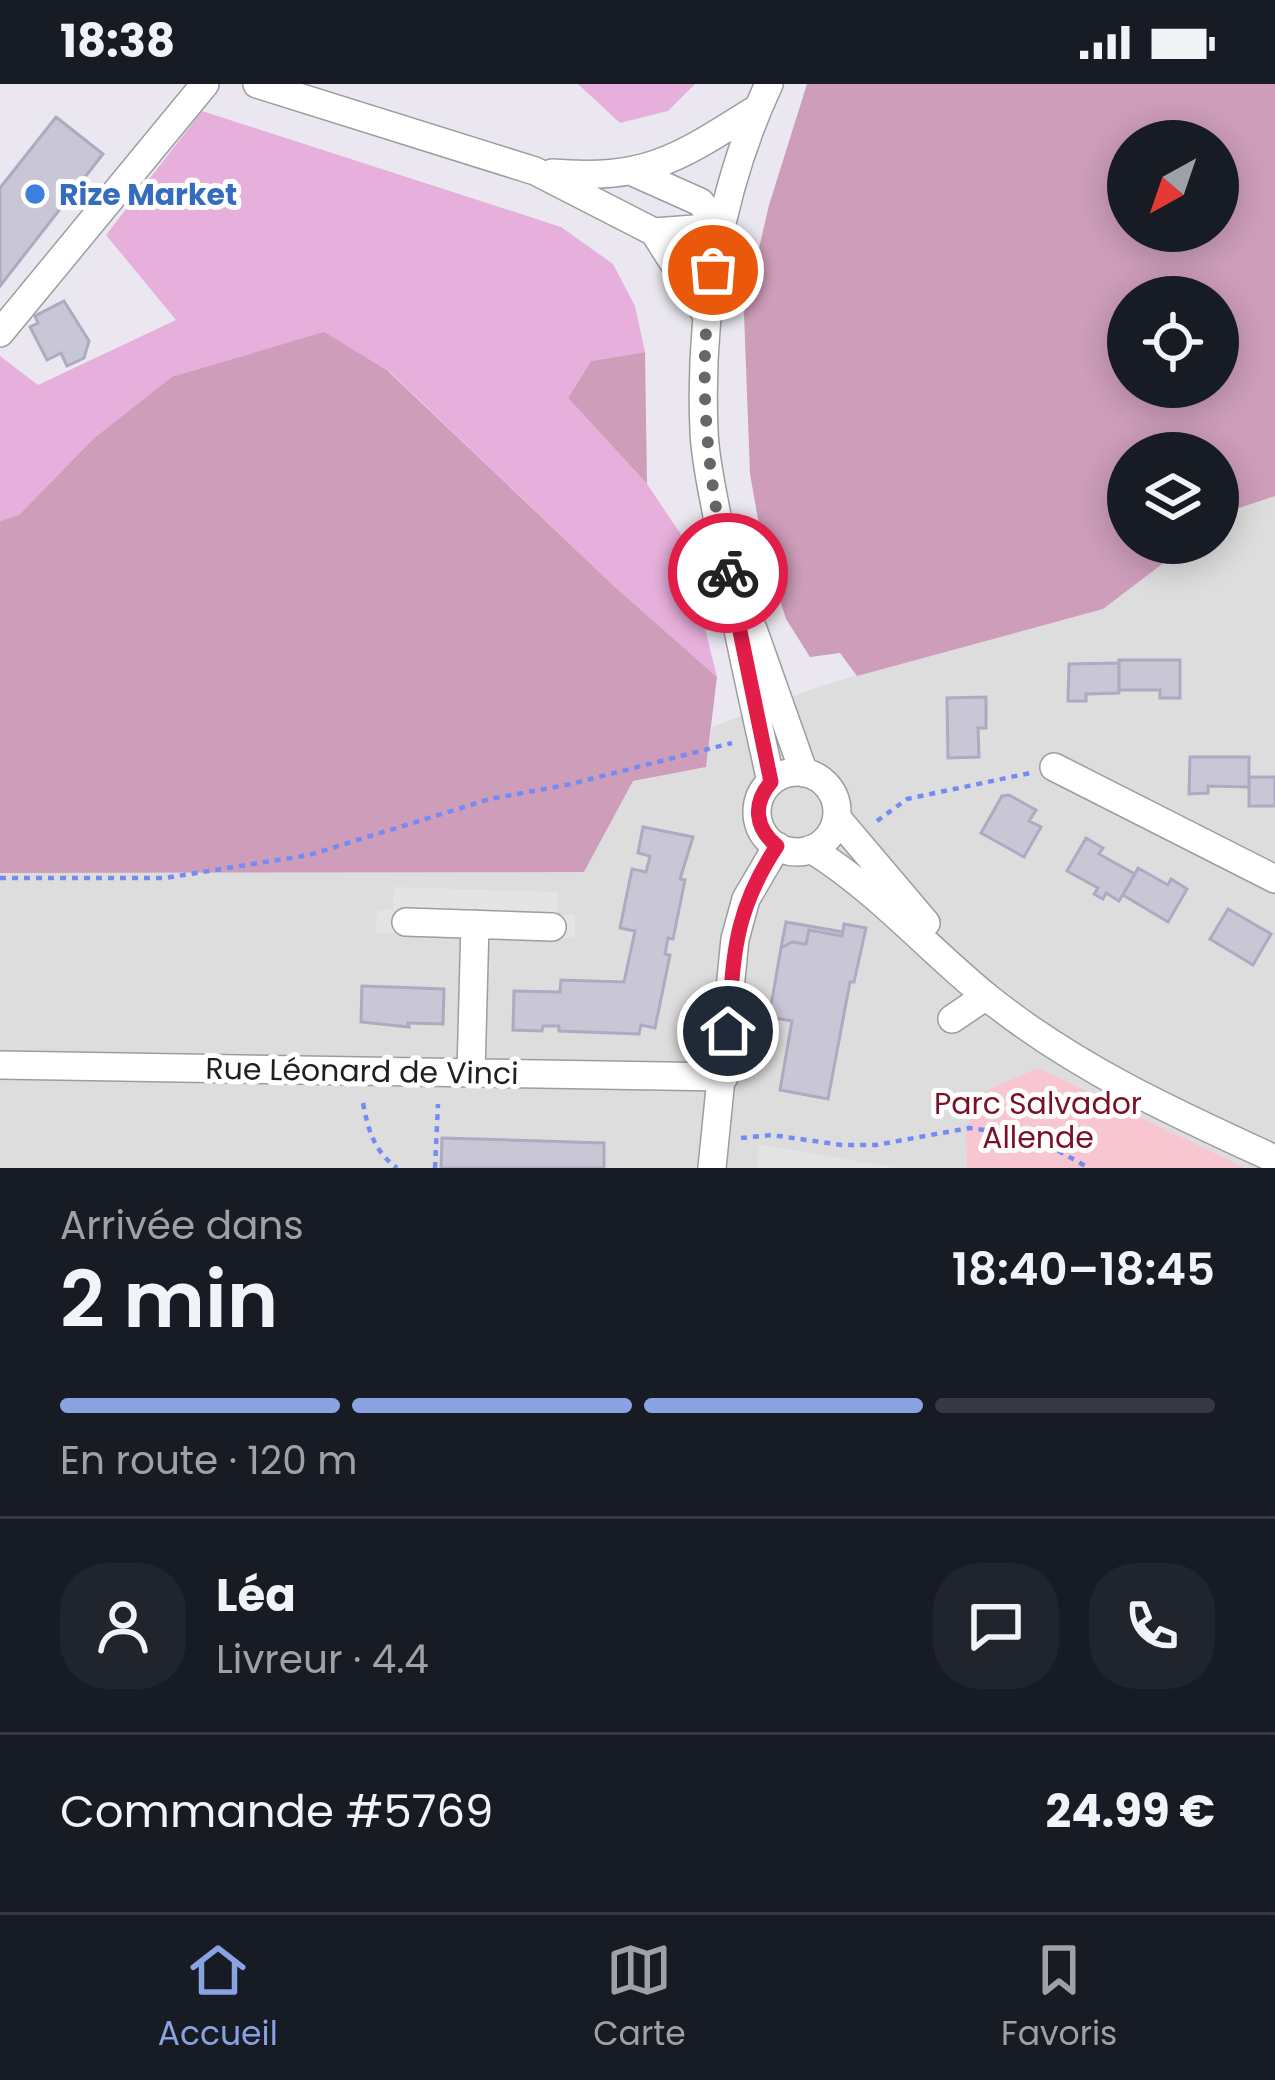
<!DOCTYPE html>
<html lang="fr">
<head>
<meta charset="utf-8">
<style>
	body { margin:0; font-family:Poppins,sans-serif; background:#20242c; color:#f1f3f6; height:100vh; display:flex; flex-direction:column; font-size:45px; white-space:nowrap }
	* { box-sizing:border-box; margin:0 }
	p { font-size:39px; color:#9ea1a6 }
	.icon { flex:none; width:66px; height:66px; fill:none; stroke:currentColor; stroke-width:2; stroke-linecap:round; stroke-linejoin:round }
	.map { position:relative; height:1084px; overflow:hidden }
	.sheet { display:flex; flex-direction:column; background:#171b24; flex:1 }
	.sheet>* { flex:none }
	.needle { width:78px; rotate:220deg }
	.tools { position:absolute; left:1107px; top:36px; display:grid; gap:24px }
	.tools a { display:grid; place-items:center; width:132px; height:132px; border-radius:50%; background:#171b24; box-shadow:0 6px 30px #0003; font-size:60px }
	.pin { position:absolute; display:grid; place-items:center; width:102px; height:102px; color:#fff; margin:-51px; border:6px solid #fff; border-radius:50%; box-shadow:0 3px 12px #0007 }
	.courier { position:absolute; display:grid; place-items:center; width:120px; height:120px; margin:-60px; border:9px solid #e11d48; border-radius:50%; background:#fff; color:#222; box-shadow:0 3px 15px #0007 }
	.overview em { font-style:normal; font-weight:600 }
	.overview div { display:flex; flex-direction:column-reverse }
	.overview { display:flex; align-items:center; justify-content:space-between; height:204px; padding:0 60px }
	h1 { font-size:78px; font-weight:600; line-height:90px }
	.bar { display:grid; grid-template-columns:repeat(4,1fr); gap:18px 12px; align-content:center; height:144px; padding:0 60px }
	.bar i { height:15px; border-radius:9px; background:#363941 }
	.bar .current { background:#89a2e1 }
	.bar p { grid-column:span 4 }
	.line { display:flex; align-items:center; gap:30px; padding:0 60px; border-top:3px solid #363941 }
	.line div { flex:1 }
	.round { display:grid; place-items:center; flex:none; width:126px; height:126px; border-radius:48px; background:#20242c }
	.status { display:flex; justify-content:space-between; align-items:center; height:84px; padding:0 60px; background:#171b24; direction:ltr }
	.status svg { height:33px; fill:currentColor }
	.dock { display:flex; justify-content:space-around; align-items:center; height:168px; border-top:3px solid #363941; background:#171b24; font-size:33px; color:#9ea1a6 }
	.dock a { display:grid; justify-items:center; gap:6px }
	.dock .current { color:#89a2e1 }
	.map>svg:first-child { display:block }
</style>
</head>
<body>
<div class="status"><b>18:38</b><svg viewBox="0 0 49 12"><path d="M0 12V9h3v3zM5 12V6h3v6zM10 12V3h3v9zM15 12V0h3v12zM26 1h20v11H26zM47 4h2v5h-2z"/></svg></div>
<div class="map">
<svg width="1275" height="1084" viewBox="0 0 1275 1084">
	<rect width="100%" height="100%" fill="#eae7f0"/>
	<!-- residential -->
	<path fill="#ddddde" d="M1275,412V1084H0V789L584,788L633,697L706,683L712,643L823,601L1103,525L1190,459H1218V438L1236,425Z"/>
	<!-- grass -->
	<path fill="#e7afdb" d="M578,0H695L668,27L620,39Z
		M202,27L561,143L613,180L635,222L645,268L591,277L568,314L647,400L682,452L717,593L615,503L389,287L92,356L19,431L0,437V272L38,301L176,236L106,151Z"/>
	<!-- forest -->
	<path fill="#cd9db9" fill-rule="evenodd" d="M807,0H1275V412L1236,425L1218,438V369H1128V459H1190L1103,525L857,592L840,569L810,573L786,535L763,463L750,390L744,229L769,121ZM1128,57H1218V147H1128ZM1128,213H1218V303H1128Z
		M324,248L388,287L615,503L717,593L706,683L633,697L584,788L0,789V437L19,431L92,356L172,293Z
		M645,268L647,400L568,314L591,277Z"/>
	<!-- park -->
	<path fill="#f7c6d0" d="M1038,984L1245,1084H967L966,1046L981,1009Z"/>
	<!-- parking -->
	<path fill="#e4e4e4" d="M394,803L558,808L557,831H575V854L376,849L377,826H393Z
		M760,1061L896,1084H756Z"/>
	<!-- building -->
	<path fill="#c9c7d6" stroke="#adaac1" stroke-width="3" d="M56,33L103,70L0,202V104Z
		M64,217L89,257L84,274L67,282L61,269L47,276L30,243L38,239L35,232Z
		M1119,576H1180V614H1160V606H1119Z
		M1119,579V609L1086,610V617H1068L1069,580Z
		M986,613V644H978L979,673L948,674L947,614Z
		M1190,673H1249V703L1208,702V709L1189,710Z
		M1249,693H1275V722H1249Z
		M1009,711L1036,726L1029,737L1041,743L1024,773L981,749L1002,712Z
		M643,743L693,753L680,795L685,796L673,855L668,854L665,870L670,871L655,944L641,941L639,950L559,947V942H543L542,947L513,946L514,907L560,908L561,896L624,898L635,847L620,844L632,785L646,788L650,772L638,769Z
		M1086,754L1103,764L1099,770L1135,790L1119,817L1106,809L1103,815L1094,810L1098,804L1067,787Z
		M1138,784L1168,801L1171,795L1187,805L1168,838L1123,811Z
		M1228,825L1271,850L1253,881L1210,855Z
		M786,838L843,848L842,852L809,846L806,860L792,858L781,864Z
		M844,840L866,844L854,898H850L828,1015L780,1006L792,937L769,933L781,864L792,858L806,860L809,846L842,852Z
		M362,902L444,905L443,940L408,939L409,943L361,938Z
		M442,1054L604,1059V1084H441Z"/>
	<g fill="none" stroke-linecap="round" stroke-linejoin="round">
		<defs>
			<path id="minor" d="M257,0L535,87L654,148L721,143
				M769,0C719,107 699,230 704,347C705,377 713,408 718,438C732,525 752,611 771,698
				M552,89C648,97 680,73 758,24
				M635,89L700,118L721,143
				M654,148L706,230
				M0,249L205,0
				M753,545L804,689
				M1054,683L1275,795
				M757 728a40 40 0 1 1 80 0a40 40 0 1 1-80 0Z
				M837,734L926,839
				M811,765C877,806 927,864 987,913C1074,983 1174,1029 1275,1075
				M406,838L552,843
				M952,935L986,912
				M0,981L724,993
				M471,989L475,840
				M712,1084L735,855L746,815L777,762"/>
		</defs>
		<!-- minor casing -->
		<use href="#minor" stroke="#9d9d9d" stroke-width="30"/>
		<!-- path -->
		<path stroke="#748bf4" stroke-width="4.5" stroke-dasharray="6 6" stroke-linecap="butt" d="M877,737L907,715L1030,689
			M0,794H165L309,771L490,715L571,700L732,659
			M363,1019C368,1046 374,1067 397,1084
			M741,1054L772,1051L842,1061H876L969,1044L1032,1052L1089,1084
			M435,1084L438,1020"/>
		<!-- minor -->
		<use href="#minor" stroke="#fff" stroke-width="27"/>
	</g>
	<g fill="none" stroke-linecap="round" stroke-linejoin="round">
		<!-- done -->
		<path stroke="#676669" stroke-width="12" stroke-dasharray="0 21.6" d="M713,186C696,289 707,388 728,489"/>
		<!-- route -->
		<path stroke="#e11d48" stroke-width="15" d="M728,947C734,870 733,829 777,762C755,744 752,720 771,698L728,489"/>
	</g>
	<!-- markers -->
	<circle fill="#3f7fe0" stroke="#fff" stroke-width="4.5" cx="35" cy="110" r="12"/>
	<g text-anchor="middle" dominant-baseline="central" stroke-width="10" stroke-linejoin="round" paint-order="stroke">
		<!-- shop labels -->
		<g font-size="30" font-weight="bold" fill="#366cbe" stroke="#fff" text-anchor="start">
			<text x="59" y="110">Rize Market</text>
		</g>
		<!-- street labels -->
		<g font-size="30" fill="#202020" stroke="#fff">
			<text transform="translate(362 987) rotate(1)">Rue Léonard de Vinci</text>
		</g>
		<!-- park labels -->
		<g font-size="30" fill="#7b1126" stroke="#fff">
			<text x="1038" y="1019">Parc Salvador<tspan x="1038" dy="34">Allende</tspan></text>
		</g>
	</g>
</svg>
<div class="tools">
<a><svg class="needle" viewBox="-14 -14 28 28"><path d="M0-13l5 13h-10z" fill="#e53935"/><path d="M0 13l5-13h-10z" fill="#9ea1a6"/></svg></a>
<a><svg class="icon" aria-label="locate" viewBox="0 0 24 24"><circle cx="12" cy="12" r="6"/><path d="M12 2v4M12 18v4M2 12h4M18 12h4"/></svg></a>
<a><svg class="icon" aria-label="layers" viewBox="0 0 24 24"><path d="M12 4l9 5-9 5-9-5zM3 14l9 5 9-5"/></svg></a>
</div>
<div class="pin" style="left:713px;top:186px;background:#ea580c"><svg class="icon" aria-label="bag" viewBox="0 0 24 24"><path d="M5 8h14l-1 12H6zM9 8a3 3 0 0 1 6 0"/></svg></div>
<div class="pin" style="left:728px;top:947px;background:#1f2937"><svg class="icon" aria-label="home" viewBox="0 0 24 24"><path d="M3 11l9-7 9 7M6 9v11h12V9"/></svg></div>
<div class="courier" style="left:728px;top:489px"><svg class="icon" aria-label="bike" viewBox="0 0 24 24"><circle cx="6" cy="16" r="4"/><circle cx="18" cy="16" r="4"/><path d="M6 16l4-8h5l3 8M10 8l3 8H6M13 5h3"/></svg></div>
</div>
<section class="sheet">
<div class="overview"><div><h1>2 min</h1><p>Arrivée dans</p></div><em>18:40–18:45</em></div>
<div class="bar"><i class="current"></i><i class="current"></i><i class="current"></i><i></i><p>En route · 120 m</p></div>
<div class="line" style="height:216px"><a class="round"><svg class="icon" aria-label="person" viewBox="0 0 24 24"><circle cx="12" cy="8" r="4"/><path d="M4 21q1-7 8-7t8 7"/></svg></a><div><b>Léa</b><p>Livreur · 4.4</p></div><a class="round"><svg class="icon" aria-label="chat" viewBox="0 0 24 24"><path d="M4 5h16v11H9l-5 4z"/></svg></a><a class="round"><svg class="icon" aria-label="phone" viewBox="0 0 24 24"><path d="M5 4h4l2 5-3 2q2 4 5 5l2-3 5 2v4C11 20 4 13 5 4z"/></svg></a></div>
<div class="line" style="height:156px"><div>Commande #5769</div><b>24.99 €</b></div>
</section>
<nav class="dock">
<a class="current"><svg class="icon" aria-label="home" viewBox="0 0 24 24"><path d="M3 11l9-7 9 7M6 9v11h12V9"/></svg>Accueil</a>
<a><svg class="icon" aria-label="map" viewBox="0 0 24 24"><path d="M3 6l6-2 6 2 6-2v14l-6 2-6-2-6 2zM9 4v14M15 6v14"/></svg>Carte</a>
<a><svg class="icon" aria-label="saved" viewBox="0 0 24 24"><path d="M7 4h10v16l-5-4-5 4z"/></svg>Favoris</a>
</nav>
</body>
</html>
